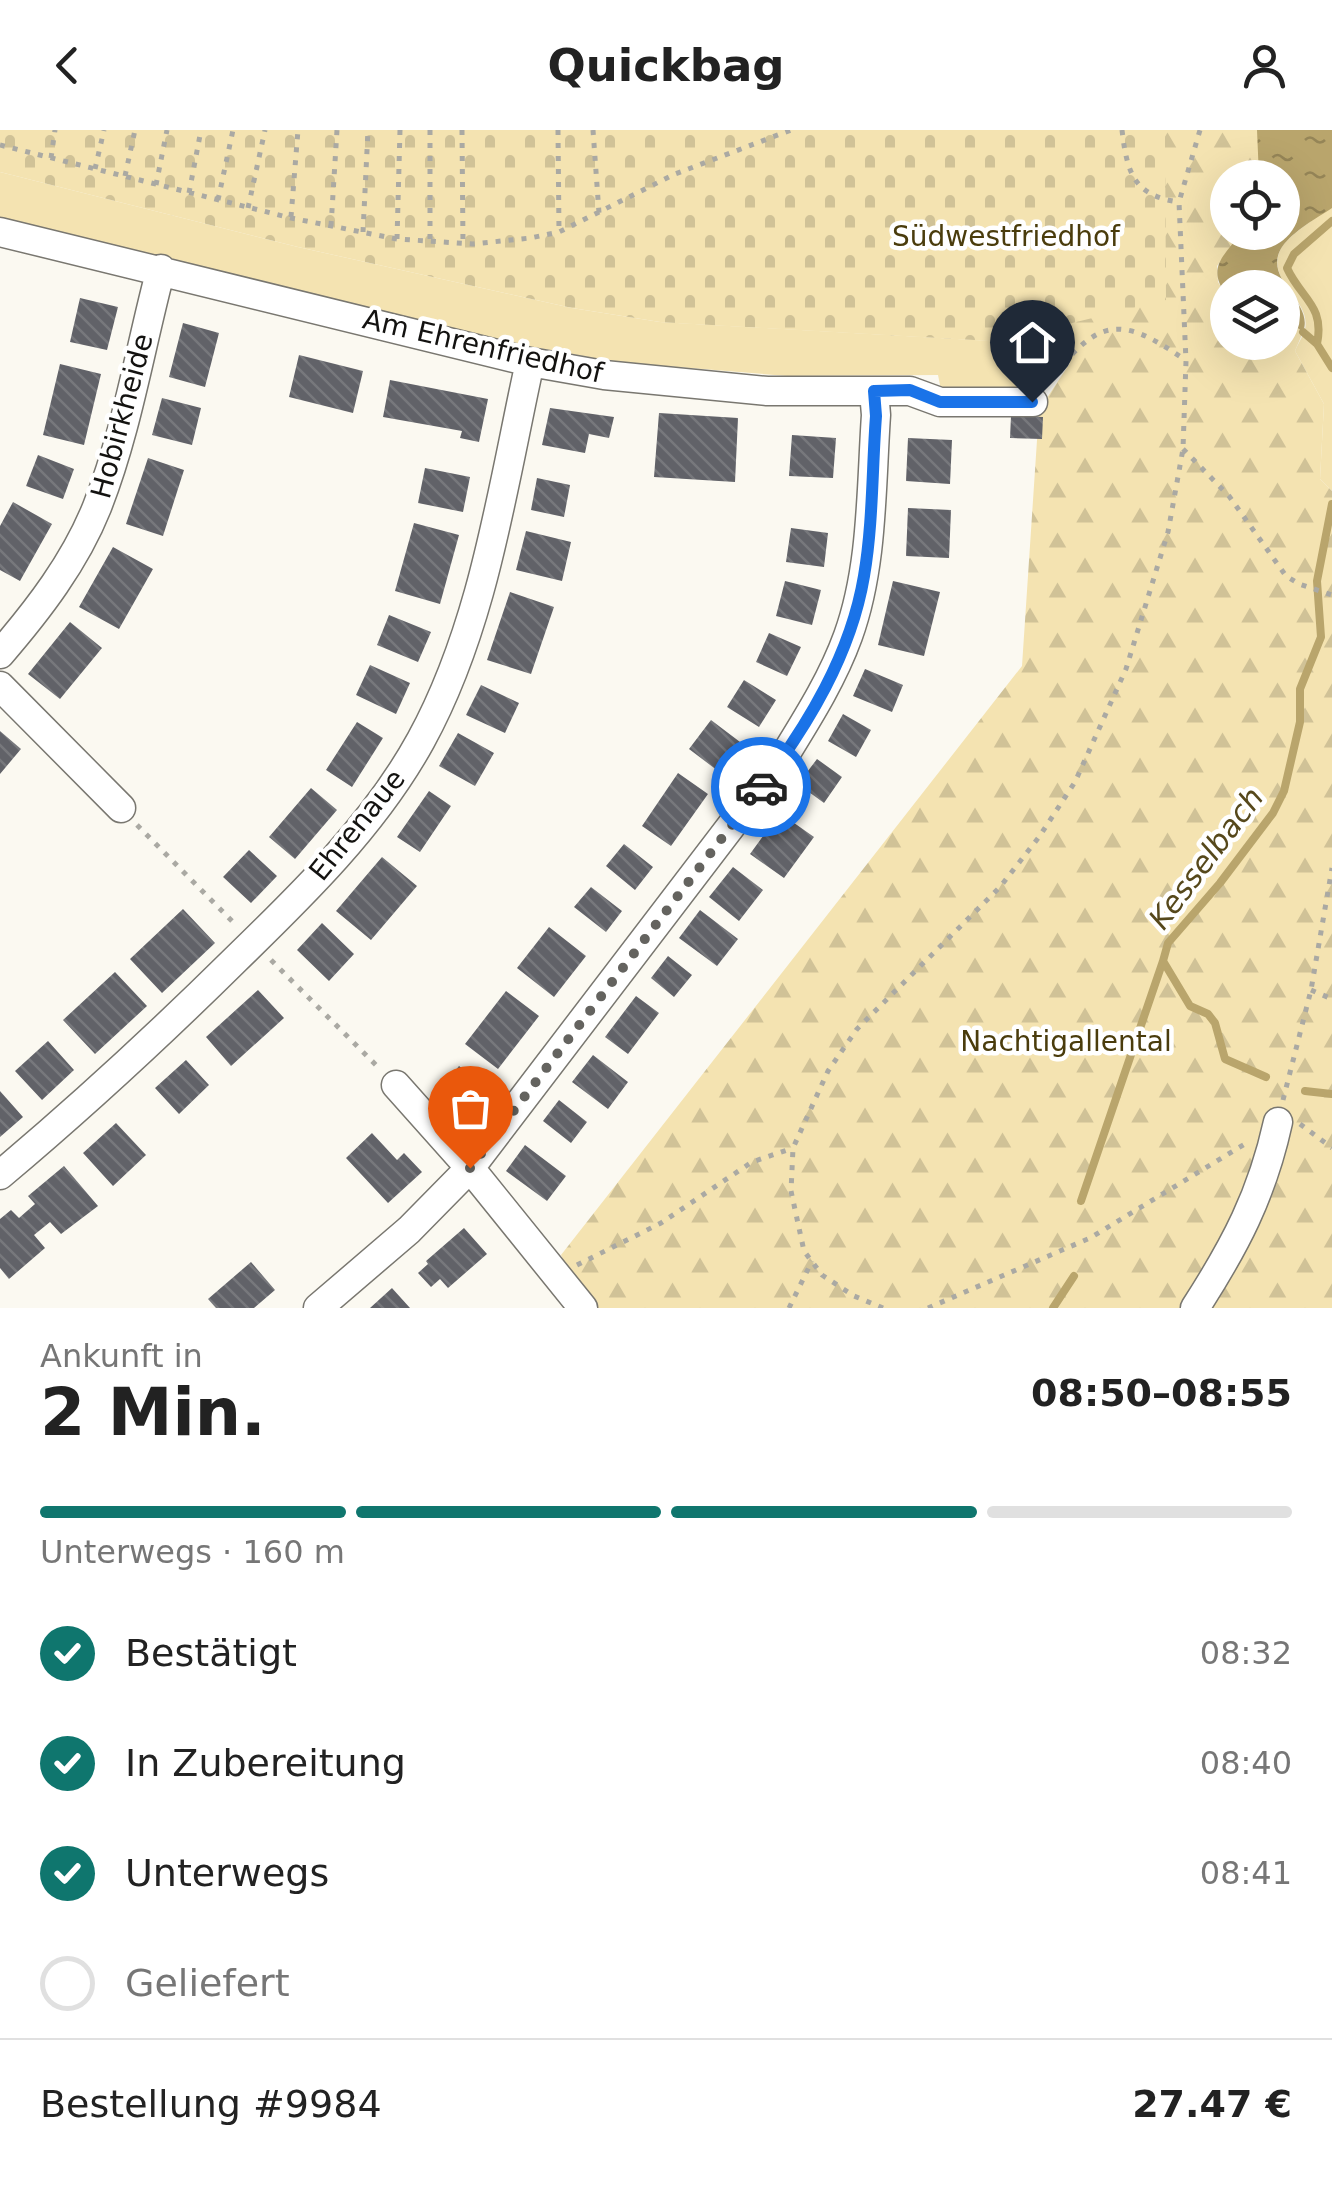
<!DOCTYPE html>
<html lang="de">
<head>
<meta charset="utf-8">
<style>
	body { margin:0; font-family:"DejaVu Sans",sans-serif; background:#f6f6f6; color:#222; height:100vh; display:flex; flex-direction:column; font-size:38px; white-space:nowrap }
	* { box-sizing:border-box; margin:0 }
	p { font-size:32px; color:#767676 }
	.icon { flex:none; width:55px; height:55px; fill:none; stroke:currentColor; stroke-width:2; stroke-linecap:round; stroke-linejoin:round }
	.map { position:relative; height:1178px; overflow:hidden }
	.side { display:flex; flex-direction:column; background:#fff; flex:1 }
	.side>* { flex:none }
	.tools { position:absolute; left:1210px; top:30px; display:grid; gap:20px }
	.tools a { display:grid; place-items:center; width:90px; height:90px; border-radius:50%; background:#fff; box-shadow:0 10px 40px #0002; font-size:50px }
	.pin { position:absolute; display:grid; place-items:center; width:85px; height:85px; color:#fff; margin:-102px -42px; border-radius:50% 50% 50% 0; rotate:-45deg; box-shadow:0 0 10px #0007 }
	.pin .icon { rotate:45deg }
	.courier { position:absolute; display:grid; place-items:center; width:100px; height:100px; margin:-50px; border:8px solid #1a73e8; border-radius:50%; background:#fff; color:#222; box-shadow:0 2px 12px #0007 }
	.headline em { font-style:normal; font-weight:600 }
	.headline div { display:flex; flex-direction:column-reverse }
	.headline { display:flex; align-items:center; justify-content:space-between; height:170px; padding:0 40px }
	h1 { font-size:65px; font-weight:600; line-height:75px }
	.bar { display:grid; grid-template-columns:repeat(4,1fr); gap:15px 10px; align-content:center; height:120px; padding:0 40px }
	.bar i { height:12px; border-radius:8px; background:#e0e0e0 }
	.bar .on { background:#0f766e }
	.bar p { grid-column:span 4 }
	.line { display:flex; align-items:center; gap:25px; padding:0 40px; border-top:2px solid #e0e0e0 }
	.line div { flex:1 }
	ol { padding:0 40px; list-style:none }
	li { display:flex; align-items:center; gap:30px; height:110px }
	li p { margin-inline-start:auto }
	li .icon { padding:10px; border-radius:50%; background:#0f766e; color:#fff; stroke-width:4 }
	li:last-child { color:#767676 }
	li i { width:55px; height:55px; border:5px solid #e0e0e0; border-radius:50% }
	header { display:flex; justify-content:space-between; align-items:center; height:130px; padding:0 40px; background:#fff; font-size:45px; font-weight:600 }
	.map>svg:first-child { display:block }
</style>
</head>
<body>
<header><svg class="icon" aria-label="back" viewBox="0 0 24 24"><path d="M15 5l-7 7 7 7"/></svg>Quickbag<svg class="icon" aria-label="person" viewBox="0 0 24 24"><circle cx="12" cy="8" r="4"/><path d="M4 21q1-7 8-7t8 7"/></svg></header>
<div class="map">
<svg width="1332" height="1178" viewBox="0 0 1332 1178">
	<defs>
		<pattern id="forest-firs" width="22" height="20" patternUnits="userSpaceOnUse" patternTransform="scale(2.5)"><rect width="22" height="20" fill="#f4e3b1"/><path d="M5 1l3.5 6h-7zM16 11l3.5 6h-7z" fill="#d0c297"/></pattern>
		<pattern id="cemetery-stones" width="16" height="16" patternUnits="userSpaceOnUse" patternTransform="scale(2.5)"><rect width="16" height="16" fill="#f4e3b1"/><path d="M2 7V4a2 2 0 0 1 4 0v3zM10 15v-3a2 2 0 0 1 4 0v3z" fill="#d0c297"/></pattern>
		<pattern id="water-ripples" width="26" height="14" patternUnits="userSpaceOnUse" patternTransform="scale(2.5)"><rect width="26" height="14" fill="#b9a56c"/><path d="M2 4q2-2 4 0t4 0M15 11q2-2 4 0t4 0" fill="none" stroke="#958557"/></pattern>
		<pattern id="building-back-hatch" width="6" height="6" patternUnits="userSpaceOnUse" patternTransform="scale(2.5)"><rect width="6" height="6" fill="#616268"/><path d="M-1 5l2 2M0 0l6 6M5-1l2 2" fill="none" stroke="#77787c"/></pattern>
	</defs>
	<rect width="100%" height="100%" fill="#fbf9f1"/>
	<!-- green -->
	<path fill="#f4e3b1" d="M0,42L298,117L572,178L660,192L1043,214L1061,225L1028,261L942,265L938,245L787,246L616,232L488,209L0,87Z
		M1332,76V361L1320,349L1324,274L1295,221C1298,214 1303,206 1305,199C1312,169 1262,150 1282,117C1290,104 1319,86 1332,76Z"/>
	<!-- forest -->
	<path fill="url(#forest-firs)" d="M942,0H1257L1259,4V47L1228,48V102L1241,103L1217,136L1218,152L1227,166L1228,212H1282L1283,187L1303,202L1295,221L1324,274L1320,349L1332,361V1178H594L570,1146L561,1125L1022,536L1039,280L1070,233L1043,214L660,192Z"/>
	<!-- cemetery -->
	<path fill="url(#cemetery-stones)" d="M0,0H1165L1166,170L1068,194L1043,205V214L660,192L572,178L298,117L0,42Z"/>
	<!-- water -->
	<path fill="url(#water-ripples)" d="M1257,0H1332V78C1317,88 1293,101 1282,117C1261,150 1315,171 1303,202L1283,187L1282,158H1228L1227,166C1206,138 1223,127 1241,103L1282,102V48L1259,47Z"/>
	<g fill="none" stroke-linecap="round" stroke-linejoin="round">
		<!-- stream -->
		<path stroke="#b9a56c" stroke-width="8" d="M1332,91L1294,124L1287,138C1301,169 1325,175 1317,214L1332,238
			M1303,202L1317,214
			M1266,947L1225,929L1215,893L1208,884L1190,876L1163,831L1168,813L1220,753L1273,683L1284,661L1300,592V559L1321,507L1317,451L1332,374
			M1305,961L1332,964
			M1081,1071L1163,831
			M1053,1178L1074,1146"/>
	</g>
	<!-- building -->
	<path fill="url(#building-back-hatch)" d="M80,168L118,177L107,220L70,212Z
		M183,193L219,203L205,257L169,247Z
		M299,225L363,241L353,283L289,267Z
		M60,234L101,244L84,315L43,305Z
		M390,250L488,269L479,312L460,308L462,301L383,287Z
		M162,268L201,278L192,315L152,305Z
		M550,278L614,287L609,308L589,304L585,323L542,315Z
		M659,283L738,288L735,352L654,347Z
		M1011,286L1043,287L1042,309L1010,308Z
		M792,305L836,308L833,348L789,346Z
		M908,308L952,310L950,354L906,351Z
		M38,325L74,339L63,369L26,356Z
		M148,328L184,340L163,406L126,394Z
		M425,338L470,347L463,382L418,373Z
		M537,348L570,355L564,387L531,380Z
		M13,372L52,394L20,451L0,440V396Z
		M908,378L951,380L949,428L906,426Z
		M414,393L459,405L440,474L395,461Z
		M791,398L828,403L824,437L786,432Z
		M526,401L571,412L562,451L516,440Z
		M113,417L153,439L119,499L79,477Z
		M785,451L821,460L812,495L776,486Z
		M893,451L940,462L924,526L878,515Z
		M510,462L554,477L531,544L487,530Z
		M389,485L431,502L418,532L377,515Z
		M70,492L102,518L60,569L28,544Z
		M769,503L801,517L787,546L756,532Z
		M370,535L410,553L396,584L356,565Z
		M865,539L903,555L892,582L853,566Z
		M744,550L776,570L759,597L727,577Z
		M481,555L519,573L505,603L466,585Z
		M843,584L871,600L856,627L828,611Z
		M711,590L744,615L722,644L689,619Z
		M357,592L383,608L352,657L326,640Z
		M0,601L21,619L0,644Z
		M458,603L494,623L475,656L439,636Z
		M817,629L842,647L824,673L798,654Z
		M678,643L708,664L671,716L642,696Z
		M311,658L337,680L295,729L269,707Z
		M429,661L451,676L420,722L397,707Z
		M780,683L814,707L784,748L750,724Z
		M624,714L653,737L635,760L606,736Z
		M249,720L277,746L251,773L223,747Z
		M382,727L417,756L371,810L336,781Z
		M733,737L763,760L739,791L709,767Z
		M591,757L622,781L606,802L574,777Z
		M183,779L215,813L162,863L130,829Z
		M700,780L738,809L717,836L679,808Z
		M322,793L354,824L329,851L297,820Z
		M549,797L586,826L554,867L517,838Z
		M668,826L692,845L674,867L651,848Z
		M115,842L147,876L95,924L63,890Z
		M258,860L284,888L231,936L206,907Z
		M506,861L539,886L498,939L465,914Z
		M636,866L659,883L628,924L605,907Z
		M48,911L74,940L42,970L15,941Z
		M593,925L628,952L608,979L572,952Z
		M186,930L209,955L179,984L155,958Z
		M459,936L486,958L466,983L439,961Z
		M0,961L23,987L0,1007Z
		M559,970L587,992L571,1013L543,991Z
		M116,993L146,1025L113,1056L83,1023Z
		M372,1003L397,1030L404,1023L422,1042L388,1073L346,1028Z
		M525,1015L566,1046L547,1071L506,1041Z
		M64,1036L98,1076L61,1104L50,1092L34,1105L45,1118L9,1149L0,1138V1089L11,1080L19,1088L35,1074L28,1066Z
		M464,1098L487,1124L448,1158L440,1149L431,1157L418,1143L428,1134L426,1131Z
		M251,1132L275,1160L254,1178H216L208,1169Z
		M392,1158L410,1178H370Z"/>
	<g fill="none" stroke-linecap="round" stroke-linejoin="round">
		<defs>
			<path id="minor" d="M0,102L530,232L604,245L767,261H910L940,272H1033
				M0,524C38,480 75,432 97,377C127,301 140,218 161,139
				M0,556L121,678
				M396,955L470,1038L583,1178
				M0,1045C81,977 159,905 235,830C303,764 375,694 421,610C484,495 502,359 530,232
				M318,1178L409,1100L470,1038L783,628C807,589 832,550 848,506C873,437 871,358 876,285L874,261
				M1195,1178C1235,1116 1262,1065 1278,992"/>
		</defs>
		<!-- minor casing -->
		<use href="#minor" stroke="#797770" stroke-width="31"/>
		<!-- path -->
		<path stroke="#aaa9a3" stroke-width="5" stroke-dasharray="5 8" stroke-linecap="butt" d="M430,0V112
			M462,0L463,114
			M558,0L559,102
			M593,0L599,83
			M1122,0C1127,43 1134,66 1179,72
			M0,15L291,88L397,109L473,114L530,108L559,102L675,44L791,0
			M51,28L55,0
			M95,39L104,0
			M125,46L135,0
			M156,55L167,0
			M189,63L201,0
			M218,70L233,0
			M248,78L265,0
			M291,87L298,0
			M331,96L337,0
			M363,102L368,0
			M397,109L400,0
			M1047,254C1097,190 1117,182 1185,230
			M1183,319L1229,366L1286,446L1299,454L1332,465
			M137,695L235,794
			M271,830L380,939
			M1311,860L1332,869
			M1283,970L1311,860L1332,738
			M1300,994L1332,1018
			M577,1135L661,1093L752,1032L793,1018
			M789,1178L812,1131
			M883,1178L854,1166L822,1145L804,1121L791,1061L793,1018L828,941L857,899L1000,757L1039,707L1075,652L1126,539L1168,402L1183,319L1186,231L1179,72L1200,0
			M928,1178L1090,1108L1248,1012"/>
		<!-- minor -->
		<use href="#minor" stroke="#fff" stroke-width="28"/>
	</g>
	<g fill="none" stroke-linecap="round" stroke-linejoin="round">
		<!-- done -->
		<path stroke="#64635f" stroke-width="10" stroke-dasharray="0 18" d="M470,1038L761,657"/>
		<!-- route -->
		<path stroke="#1a73e8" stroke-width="12" d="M761,657C808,595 851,524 864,446C873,394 872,338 876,286L874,261L910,260L940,272H1032"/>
	</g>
	<g text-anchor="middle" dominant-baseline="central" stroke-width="9" stroke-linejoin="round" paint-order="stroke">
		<!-- park labels -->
		<g font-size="28" fill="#4a3c0c" stroke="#fff">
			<text x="1006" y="106">Südwestfriedhof</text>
			<text x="1066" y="911">Nachtigallental</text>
		</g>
		<!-- street labels -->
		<g font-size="28" fill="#131210" stroke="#fff">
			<text transform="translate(483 216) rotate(13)">Am Ehrenfriedhof</text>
			<text transform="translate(122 286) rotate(-75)">Hobirkheide</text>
			<text transform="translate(357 695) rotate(-51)">Ehrenaue</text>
		</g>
		<!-- water labels -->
		<g font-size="30" font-style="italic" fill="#56481b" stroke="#fff">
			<text transform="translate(1206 728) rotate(-53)">Kesselbach</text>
		</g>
	</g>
</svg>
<div class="tools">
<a><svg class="icon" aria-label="locate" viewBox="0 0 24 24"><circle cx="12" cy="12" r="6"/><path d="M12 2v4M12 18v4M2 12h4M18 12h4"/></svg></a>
<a><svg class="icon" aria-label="layers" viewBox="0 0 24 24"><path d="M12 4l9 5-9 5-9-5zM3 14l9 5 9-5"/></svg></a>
</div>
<div class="pin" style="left:470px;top:1038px;background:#ea580c"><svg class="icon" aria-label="bag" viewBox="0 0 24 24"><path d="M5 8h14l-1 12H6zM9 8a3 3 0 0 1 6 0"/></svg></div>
<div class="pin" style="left:1032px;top:272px;background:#1f2937"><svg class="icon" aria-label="home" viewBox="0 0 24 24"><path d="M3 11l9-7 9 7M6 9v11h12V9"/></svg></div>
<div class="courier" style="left:761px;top:657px"><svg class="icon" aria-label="car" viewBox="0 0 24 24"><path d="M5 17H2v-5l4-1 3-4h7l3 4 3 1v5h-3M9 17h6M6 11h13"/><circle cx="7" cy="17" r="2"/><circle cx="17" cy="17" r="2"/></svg></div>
</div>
<section class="side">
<div class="headline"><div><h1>2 Min.</h1><p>Ankunft in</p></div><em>08:50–08:55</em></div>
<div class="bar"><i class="on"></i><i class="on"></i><i class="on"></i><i></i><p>Unterwegs · 160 m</p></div>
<ol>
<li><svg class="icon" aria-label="check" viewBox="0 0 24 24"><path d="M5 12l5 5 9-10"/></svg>Bestätigt<p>08:32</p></li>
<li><svg class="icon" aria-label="check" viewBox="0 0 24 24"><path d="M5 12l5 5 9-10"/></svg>In Zubereitung<p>08:40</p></li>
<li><svg class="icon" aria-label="check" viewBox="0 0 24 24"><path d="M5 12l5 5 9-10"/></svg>Unterwegs<p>08:41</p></li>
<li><i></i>Geliefert</li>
</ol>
<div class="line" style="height:130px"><div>Bestellung #9984</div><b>27.47 €</b></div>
</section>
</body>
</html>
